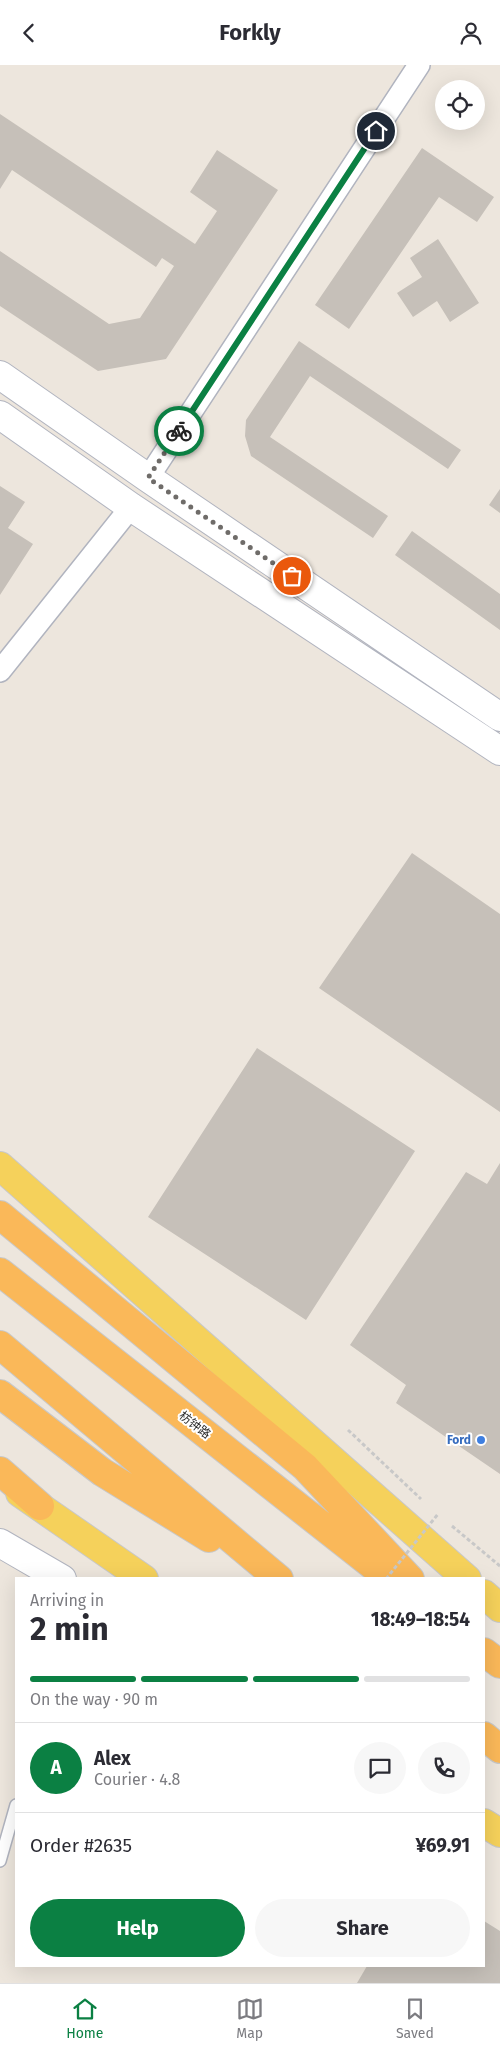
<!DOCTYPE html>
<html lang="en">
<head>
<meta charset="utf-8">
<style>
	body { margin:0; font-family:"Fira Sans","Noto Sans SC",sans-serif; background:#f7f7f7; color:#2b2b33; height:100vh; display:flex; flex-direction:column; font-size:19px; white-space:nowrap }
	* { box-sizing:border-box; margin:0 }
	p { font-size:16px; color:#7c7c81 }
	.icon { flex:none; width:28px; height:28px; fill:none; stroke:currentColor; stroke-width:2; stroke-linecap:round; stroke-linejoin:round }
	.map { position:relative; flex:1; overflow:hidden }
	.panel { position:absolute; left:15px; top:1512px; width:470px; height:390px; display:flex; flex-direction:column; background:#fff; border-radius:0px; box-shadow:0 5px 20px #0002 }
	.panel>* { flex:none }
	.tools { position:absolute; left:435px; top:15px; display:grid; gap:10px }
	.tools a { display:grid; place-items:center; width:50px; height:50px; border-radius:50%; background:#fff; box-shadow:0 5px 20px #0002; font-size:25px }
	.pin { position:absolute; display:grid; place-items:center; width:42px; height:42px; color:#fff; margin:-21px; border:2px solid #fff; border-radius:50%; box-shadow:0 1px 5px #0007 }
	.courier { position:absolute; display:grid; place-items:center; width:50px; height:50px; margin:-25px; border:4px solid #0b8043; border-radius:50%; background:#fff; color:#222; box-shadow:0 1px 6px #0007 }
	.summary em { font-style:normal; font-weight:700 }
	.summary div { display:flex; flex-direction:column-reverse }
	.summary { display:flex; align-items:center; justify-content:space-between; height:85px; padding:0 15px }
	h1 { font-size:32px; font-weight:700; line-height:38px }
	.bar { display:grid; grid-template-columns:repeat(4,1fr); gap:8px 5px; align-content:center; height:60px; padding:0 15px }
	.bar i { height:6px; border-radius:4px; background:#e1e1e2 }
	.bar .selected { background:#0b8043 }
	.bar p { grid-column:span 4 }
	.line { display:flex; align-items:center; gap:12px; padding:0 15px; border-top:1px solid #e1e1e2 }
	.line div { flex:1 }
	.round { display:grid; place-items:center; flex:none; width:52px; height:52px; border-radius:26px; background:#f7f7f7 }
	.action { display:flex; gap:10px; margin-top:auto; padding:10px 15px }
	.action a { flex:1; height:58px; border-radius:30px; background:#0b8043; color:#fff; font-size:20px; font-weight:700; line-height:58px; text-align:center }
	.action a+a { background:#f7f7f7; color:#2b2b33 }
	header { display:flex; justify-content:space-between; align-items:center; height:65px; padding:0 15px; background:#fff; font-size:22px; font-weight:700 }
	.menu { display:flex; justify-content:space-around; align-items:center; height:70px; border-top:1px solid #e1e1e2; background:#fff; font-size:14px; color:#7c7c81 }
	.menu a { display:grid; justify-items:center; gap:2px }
	.menu .selected { color:#0b8043 }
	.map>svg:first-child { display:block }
</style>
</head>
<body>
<header><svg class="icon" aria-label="back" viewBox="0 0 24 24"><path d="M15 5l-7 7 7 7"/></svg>Forkly<svg class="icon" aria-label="person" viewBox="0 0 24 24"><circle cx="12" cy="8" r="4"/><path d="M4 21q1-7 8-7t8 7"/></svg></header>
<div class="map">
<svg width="500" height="1918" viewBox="0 0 500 1918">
	<rect width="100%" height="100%" fill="#ede6dd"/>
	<!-- building -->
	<path fill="#c6c0b9" d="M0,49L195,179L217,146L190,127L217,85L278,125L166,294L98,306L0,241V186L109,259L140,253L174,201L162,193L156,202L12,105L0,124Z
		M422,83L494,132L477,157L439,132L349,264L315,240Z
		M438,174L479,238L450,257L437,236L413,252L397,228L422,212L410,193Z
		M299,276L461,385L448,404L310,311L270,372L388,451L373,473L251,391L245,371L246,355Z
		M0,421L25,437L8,463L33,479L0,530Z
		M500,424V448L489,440Z
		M412,466L500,529V565L395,490Z
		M412,788L500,849V1047L319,923Z
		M257,983L415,1086L306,1255L148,1152Z
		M500,1098V1409L396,1338L406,1320L350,1280L466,1107L487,1119Z
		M484,1856L500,1866V1918H357L367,1901H484Z"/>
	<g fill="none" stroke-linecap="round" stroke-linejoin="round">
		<defs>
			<path id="service" d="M0,1796L16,1740"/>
			<path id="minor" d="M148,413L419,0
				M0,606L131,442"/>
			<path id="tertiary" d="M0,310L148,413L500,652
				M0,350L131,442L500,686"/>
			<path id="secondary" d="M0,1478L62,1514"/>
			<path id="primary" d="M0,1101L467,1514
				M20,1428L144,1514
				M484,1529L500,1543
				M484,1758L500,1768"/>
			<path id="trunk" d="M0,1150L305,1402L410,1514
				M0,1207L390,1514
				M0,1280L279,1514
				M0,1329L102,1407L209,1473
				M0,1406L40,1441
				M484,1587L500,1599
				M484,1671L500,1684"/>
		</defs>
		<!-- service casing -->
		<use href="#service" stroke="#b1b4bf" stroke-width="14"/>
		<!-- minor casing -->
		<use href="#minor" stroke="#b1b4bf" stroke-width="24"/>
		<!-- tertiary casing -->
		<use href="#tertiary" stroke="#b1b4bf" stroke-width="30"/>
		<!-- secondary casing -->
		<use href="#secondary" stroke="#b1b4bf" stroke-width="30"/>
		<!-- primary casing -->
		<use href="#primary" stroke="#c8c8c8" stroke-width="30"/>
		<!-- trunk casing -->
		<use href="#trunk" stroke="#c8c8c8" stroke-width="30"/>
		<!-- path -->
		<path stroke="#c8c8c8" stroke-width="3" stroke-dasharray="4 2.5" stroke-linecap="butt" d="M348,1365L421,1434
			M452,1461L500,1501"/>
		<!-- service -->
		<use href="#service" stroke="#fff" stroke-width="11"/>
		<!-- minor -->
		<use href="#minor" stroke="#fff" stroke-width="21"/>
		<!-- tertiary -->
		<use href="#tertiary" stroke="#fff" stroke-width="28"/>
		<!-- secondary -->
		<use href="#secondary" stroke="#fff" stroke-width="28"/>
		<!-- primary -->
		<use href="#primary" stroke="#f5d15b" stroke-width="28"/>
		<!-- trunk -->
		<use href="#trunk" stroke="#fab859" stroke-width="28"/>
		<!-- path-bridge -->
		<path stroke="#c8c8c8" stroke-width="3" stroke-dasharray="4 2.5" stroke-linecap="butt" d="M386,1514L438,1449"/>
	</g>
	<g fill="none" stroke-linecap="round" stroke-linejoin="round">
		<!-- done -->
		<path stroke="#6f6c69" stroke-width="5" stroke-dasharray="0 9" d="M179,366L148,413L292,511"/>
		<!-- route -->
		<path stroke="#0b8043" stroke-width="6" d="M179,366L376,66"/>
	</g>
	<!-- markers -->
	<circle fill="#3f7fe0" stroke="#fff" stroke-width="2" cx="481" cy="1375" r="5"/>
	<g text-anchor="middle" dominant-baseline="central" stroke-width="4" stroke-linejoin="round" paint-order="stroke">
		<!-- street labels -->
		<g font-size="12" fill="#2b2b2b" stroke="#fff">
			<text transform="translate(195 1360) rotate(38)">枋钟路</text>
		</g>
		<!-- shop labels -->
		<g font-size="12" font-weight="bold" fill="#366cbe" stroke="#fff" text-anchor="end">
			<text x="471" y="1375">Ford</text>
		</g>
	</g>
</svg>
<div class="tools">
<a><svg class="icon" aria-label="locate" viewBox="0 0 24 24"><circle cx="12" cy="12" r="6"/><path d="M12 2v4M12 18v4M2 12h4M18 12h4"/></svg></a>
</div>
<div class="pin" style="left:292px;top:511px;background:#ea580c"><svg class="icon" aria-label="bag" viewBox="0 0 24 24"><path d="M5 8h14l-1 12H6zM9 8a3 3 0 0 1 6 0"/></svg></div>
<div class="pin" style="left:376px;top:66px;background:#1f2937"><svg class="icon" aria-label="home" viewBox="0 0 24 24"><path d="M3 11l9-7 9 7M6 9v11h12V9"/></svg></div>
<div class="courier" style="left:179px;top:366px"><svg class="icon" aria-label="bike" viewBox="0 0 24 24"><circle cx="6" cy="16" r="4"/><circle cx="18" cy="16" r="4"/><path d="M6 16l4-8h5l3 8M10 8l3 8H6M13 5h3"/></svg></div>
<section class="panel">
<div class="summary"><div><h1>2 min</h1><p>Arriving in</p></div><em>18:49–18:54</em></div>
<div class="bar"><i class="selected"></i><i class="selected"></i><i class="selected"></i><i></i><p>On the way · 90 m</p></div>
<div class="line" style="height:90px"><b class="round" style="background:#0b8043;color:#fff">A</b><div><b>Alex</b><p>Courier · 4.8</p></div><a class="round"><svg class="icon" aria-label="chat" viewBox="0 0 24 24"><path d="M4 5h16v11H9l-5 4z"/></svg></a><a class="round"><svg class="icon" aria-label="phone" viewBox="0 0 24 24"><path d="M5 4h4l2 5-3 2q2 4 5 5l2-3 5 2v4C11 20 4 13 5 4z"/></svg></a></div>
<div class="line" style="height:65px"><div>Order #2635</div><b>¥69.91</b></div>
<div class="action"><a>Help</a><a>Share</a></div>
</section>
</div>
<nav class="menu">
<a class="selected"><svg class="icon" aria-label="home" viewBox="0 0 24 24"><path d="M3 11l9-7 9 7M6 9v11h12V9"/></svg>Home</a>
<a><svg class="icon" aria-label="map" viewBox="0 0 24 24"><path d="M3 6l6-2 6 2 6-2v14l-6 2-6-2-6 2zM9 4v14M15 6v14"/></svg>Map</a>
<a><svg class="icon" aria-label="saved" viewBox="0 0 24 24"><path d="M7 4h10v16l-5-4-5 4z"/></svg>Saved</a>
</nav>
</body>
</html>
